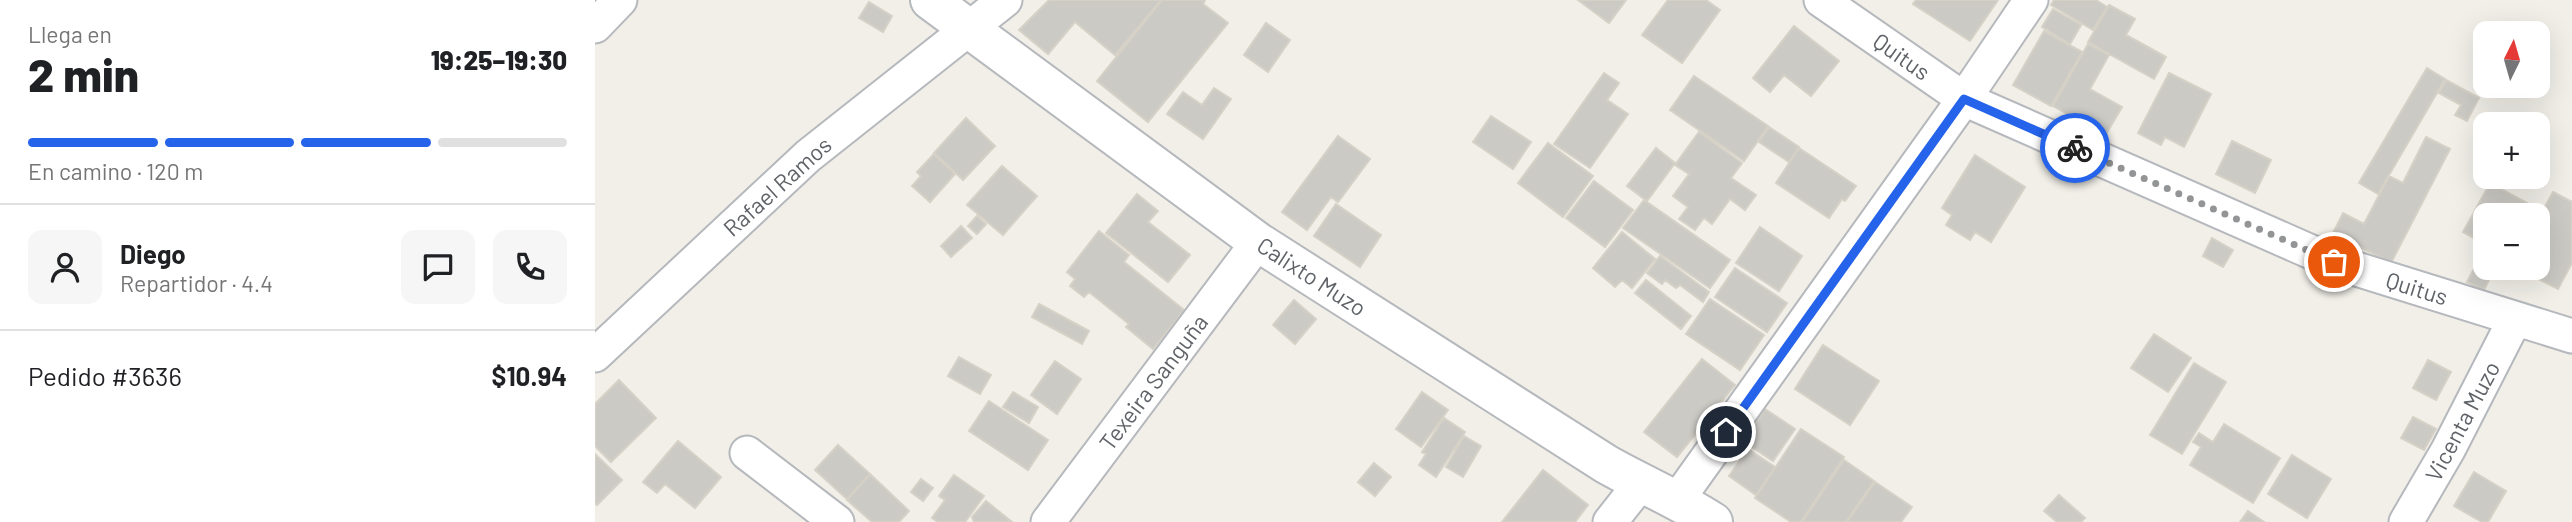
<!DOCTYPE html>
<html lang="es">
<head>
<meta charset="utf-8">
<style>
	body { margin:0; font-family:Barlow,sans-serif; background:#f6f6f6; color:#202124; height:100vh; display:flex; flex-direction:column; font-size:26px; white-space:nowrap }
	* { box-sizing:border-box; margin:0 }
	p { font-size:23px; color:#757577 }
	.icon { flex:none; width:38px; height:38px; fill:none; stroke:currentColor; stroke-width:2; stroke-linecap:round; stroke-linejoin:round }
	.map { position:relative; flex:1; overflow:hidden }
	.panel { display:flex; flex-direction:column; background:#fff; width:595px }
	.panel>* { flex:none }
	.needle { width:46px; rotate:5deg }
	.tools { position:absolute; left:1878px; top:21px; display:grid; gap:14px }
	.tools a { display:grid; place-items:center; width:77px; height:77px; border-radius:14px; background:#fff; box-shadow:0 7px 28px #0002; font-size:35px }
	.pin { position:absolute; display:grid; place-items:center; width:60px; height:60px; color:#fff; margin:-30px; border:4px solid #fff; border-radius:50%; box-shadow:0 2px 7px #0007 }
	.courier { position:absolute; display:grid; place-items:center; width:70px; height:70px; margin:-35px; border:5px solid #2563eb; border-radius:50%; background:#fff; color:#222; box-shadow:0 2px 9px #0007 }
	.headline em { font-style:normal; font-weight:800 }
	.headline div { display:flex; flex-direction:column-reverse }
	.headline { display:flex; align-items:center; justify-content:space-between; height:119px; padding:0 28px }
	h1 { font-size:46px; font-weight:800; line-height:52px }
	.bar { display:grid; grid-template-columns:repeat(4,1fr); gap:10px 7px; align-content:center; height:84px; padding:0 28px }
	.bar i { height:9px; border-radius:5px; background:#e0e0e0 }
	.bar .selected { background:#2563eb }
	.bar p { grid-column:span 4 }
	.line { display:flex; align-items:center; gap:18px; padding:0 28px; border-top:2px solid #e0e0e0 }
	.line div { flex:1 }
	.round { display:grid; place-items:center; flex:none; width:74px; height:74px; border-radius:14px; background:#f6f6f6 }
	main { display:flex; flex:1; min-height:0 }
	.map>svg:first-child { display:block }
</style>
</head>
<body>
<main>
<section class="panel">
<div class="headline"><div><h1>2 min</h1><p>Llega en</p></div><em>19:25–19:30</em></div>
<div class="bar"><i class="selected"></i><i class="selected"></i><i class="selected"></i><i></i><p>En camino · 120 m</p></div>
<div class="line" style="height:126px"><a class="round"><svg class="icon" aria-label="person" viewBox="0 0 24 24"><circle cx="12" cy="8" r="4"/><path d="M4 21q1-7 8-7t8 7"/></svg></a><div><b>Diego</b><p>Repartidor · 4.4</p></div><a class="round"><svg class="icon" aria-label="chat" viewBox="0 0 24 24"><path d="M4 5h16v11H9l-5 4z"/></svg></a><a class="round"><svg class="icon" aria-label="phone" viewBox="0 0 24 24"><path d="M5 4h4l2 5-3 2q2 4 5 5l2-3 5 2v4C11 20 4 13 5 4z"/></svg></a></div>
<div class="line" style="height:91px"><div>Pedido #3636</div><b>$10.94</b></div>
</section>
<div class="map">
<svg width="1977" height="522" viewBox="0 0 1977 522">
	<rect width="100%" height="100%" fill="#f1efe8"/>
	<!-- building -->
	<path fill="#cccac5" stroke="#d6d1c6" stroke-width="2" d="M454,0H566L520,55L480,22L453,54L424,30Z
		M567,0H610L608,4L633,23L553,122L502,81Z
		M983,0H1031L1014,23Z
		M1073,0H1111L1125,10L1087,63L1047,35Z
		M1321,0H1403L1375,41L1318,4Z
		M1459,0H1501L1512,7L1498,30L1456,5Z
		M274,2L297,16L288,32L264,18Z
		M1514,5L1540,19L1531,35L1571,57L1559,79L1493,42Z
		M1458,9L1486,25L1475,44L1447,27Z
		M671,23L695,40L673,72L649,55Z
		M1199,26L1244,61L1216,96L1189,75L1175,92L1158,78Z
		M1449,31L1487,52L1456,106L1418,85Z
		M1493,44L1514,55L1495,89L1527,107L1510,136L1458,106Z
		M1832,68L1850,79L1783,194L1764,183Z
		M1009,73L1024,83L1012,100L1033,114L995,168L959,144Z
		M1574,73L1616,94L1589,147L1570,137L1566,145L1543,133Z
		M1099,76L1173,126L1149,161L1075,110Z
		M1851,80L1884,98L1872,121L1860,115L1866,105L1844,93Z
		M619,88L636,99L608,139L572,114L588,92L607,105Z
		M896,116L936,142L918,169L878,142Z
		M371,118L400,146L368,180L339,153Z
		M1174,127L1204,147L1194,162L1164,142Z
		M1104,132L1147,163L1136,178L1161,195L1150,210L1135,199L1117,224L1109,218L1100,230L1084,219L1093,207L1078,196L1094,174L1080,165Z
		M743,136L775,159L743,202L736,197L712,230L687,212Z
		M1831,137L1855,149L1796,263L1738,233L1748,213L1769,224L1794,176L1808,183Z
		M1637,141L1676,160L1660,193L1621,174Z
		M953,143L998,176L968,217L923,183Z
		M1061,148L1080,163L1052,201L1032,186Z
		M1204,148L1261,186L1250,201L1247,199L1234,218L1181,183Z
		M339,154L360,174L335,202L317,186L326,176L322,172Z
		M1380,155L1430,187L1396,242L1380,232L1375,240L1351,225L1357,215L1347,208Z
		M407,166L442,196L408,235L372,205Z
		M999,181L1038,210L1010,247L971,218Z
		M1895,183L1943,209L1940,215H1890V244L1868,232Z
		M1958,192L1977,202V263L1963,289L1922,268H1942V221Z
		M542,194L563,211L553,222L595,255L573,282L511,233Z
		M1049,200L1135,260L1115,288L1028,228Z
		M741,204L786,235L765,267L719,236Z
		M382,216L391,224L382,234L373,226Z
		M366,226L377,238L356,257L346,246Z
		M1165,227L1207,256L1184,291L1141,263Z
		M504,231L534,255L529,262L589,310L558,349L531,327L534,324L494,292L489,297L475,286L480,279L472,272Z
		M1027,232L1060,259L1037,288L1027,280L1020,287L998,268Z
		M1617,238L1638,250L1628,267L1608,256Z
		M1065,256L1114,292L1108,302L1085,285L1081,288L1070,280L1067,284L1052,273Z
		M1884,259L1890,262V268H1900L1889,290L1872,282Z
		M1140,268L1192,303L1172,332L1120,297Z
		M1051,280L1096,316L1086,329L1040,293Z
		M1115,299L1169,335L1145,370L1091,334Z
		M699,300L721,319L700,344L678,325Z
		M444,304L494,331L487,344L437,317Z
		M1559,334L1596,358L1573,392L1536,368Z
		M1228,345L1284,381L1255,425L1200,389Z
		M364,357L396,375L385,394L353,376Z
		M1107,359L1140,385L1082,457L1049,432Z
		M1833,360L1856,372L1841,400L1818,388Z
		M460,361L486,379L462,414L436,395Z
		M1599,363L1631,382L1587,454L1555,435Z
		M24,380L61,418L16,462L0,446V404Z
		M418,392L443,407L434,423L408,407Z
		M827,392L853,410L826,447L801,429Z
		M394,401L453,440L433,470L374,431Z
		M1170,409L1200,429L1178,461L1148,441Z
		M1818,417L1841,429L1829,450L1806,438Z
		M849,418L870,432L841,477L824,465L831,454L827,452Z
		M1629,424L1685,458L1658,503L1595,465L1606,447L1598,442L1604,433L1618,442Z
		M1206,429L1249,457L1206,522H1196L1160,498Z
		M869,436L886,446L868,477L851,467Z
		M83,441L126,477L100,508L70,484L62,493L48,482Z
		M243,445L275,474L252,499L220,470Z
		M1153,449L1180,467L1161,495L1134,476Z
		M0,454L27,480L2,505L0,503Z
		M1697,455L1736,479L1712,518L1673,494Z
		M1249,460L1279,481L1251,522H1207Z
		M779,463L796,477L780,496L763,482Z
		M948,470L993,505L980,522H907Z
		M1879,472L1911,491L1893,522H1887L1859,506Z
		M275,474L314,511L304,522H277L252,500Z
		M359,475L389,496L370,522H343L337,518L350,500L344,496Z
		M326,479L338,488L328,501L316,492Z
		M1280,482L1317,507L1306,522H1252Z
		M1464,495L1490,518L1486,522H1462L1449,511Z
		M391,501L417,522H379L377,517Z
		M1653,511L1669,522H1645Z"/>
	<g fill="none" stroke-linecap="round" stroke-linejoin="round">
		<defs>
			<path id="minor" d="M1226,0L1369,99L1739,262L1977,336
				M0,26L25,0
				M0,355L213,156L410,0
				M152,453L242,522
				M1083,499L1369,99L1436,0
				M453,522L663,242
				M1015,522L1045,484
				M1811,522L1853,450L1920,319"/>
			<path id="tertiary" d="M335,0L663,242L1011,464C1046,484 1083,499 1118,522"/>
		</defs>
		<!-- minor casing -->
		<use href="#minor" stroke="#b5b8bc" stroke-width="37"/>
		<!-- tertiary casing -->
		<use href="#tertiary" stroke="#b5b8bc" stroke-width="42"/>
		<!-- minor -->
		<use href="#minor" stroke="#fff" stroke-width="33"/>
		<!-- tertiary -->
		<use href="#tertiary" stroke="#fff" stroke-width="38"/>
	</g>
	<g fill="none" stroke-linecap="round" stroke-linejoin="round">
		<!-- done -->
		<path stroke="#929495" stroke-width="7" stroke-dasharray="0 12.6" d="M1480,148L1739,262"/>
		<!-- route -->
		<path stroke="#2563eb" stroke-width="9" d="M1131,432L1369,99L1480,148"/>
	</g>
	<g text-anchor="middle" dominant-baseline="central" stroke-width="5" stroke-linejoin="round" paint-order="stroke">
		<!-- street labels -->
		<g font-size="23" fill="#5f6368" stroke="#fff">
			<text transform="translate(1307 56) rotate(35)">Quitus</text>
			<text transform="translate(182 186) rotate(-42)">Rafael Ramos</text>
			<text transform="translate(717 276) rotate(33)">Calixto Muzo</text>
			<text transform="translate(1822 288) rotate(17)">Quitus</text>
			<text transform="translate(558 382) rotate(-53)">Texeira Sanguña</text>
			<text transform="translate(1867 421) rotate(-62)">Vicenta Muzo</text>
		</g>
	</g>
</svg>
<div class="tools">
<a><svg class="needle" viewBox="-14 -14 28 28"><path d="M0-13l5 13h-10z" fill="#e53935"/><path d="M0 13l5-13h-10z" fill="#757577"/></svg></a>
<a>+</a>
<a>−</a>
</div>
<div class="pin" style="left:1739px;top:262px;background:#ea580c"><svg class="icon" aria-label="bag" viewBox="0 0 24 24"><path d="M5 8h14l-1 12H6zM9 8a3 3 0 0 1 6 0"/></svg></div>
<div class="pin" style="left:1131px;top:432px;background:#1f2937"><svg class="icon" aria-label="home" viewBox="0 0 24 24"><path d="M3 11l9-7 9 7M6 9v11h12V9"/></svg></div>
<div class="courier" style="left:1480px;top:148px"><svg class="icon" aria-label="bike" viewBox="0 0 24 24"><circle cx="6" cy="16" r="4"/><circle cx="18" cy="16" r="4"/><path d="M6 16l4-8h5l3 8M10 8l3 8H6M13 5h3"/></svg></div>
</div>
</main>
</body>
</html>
